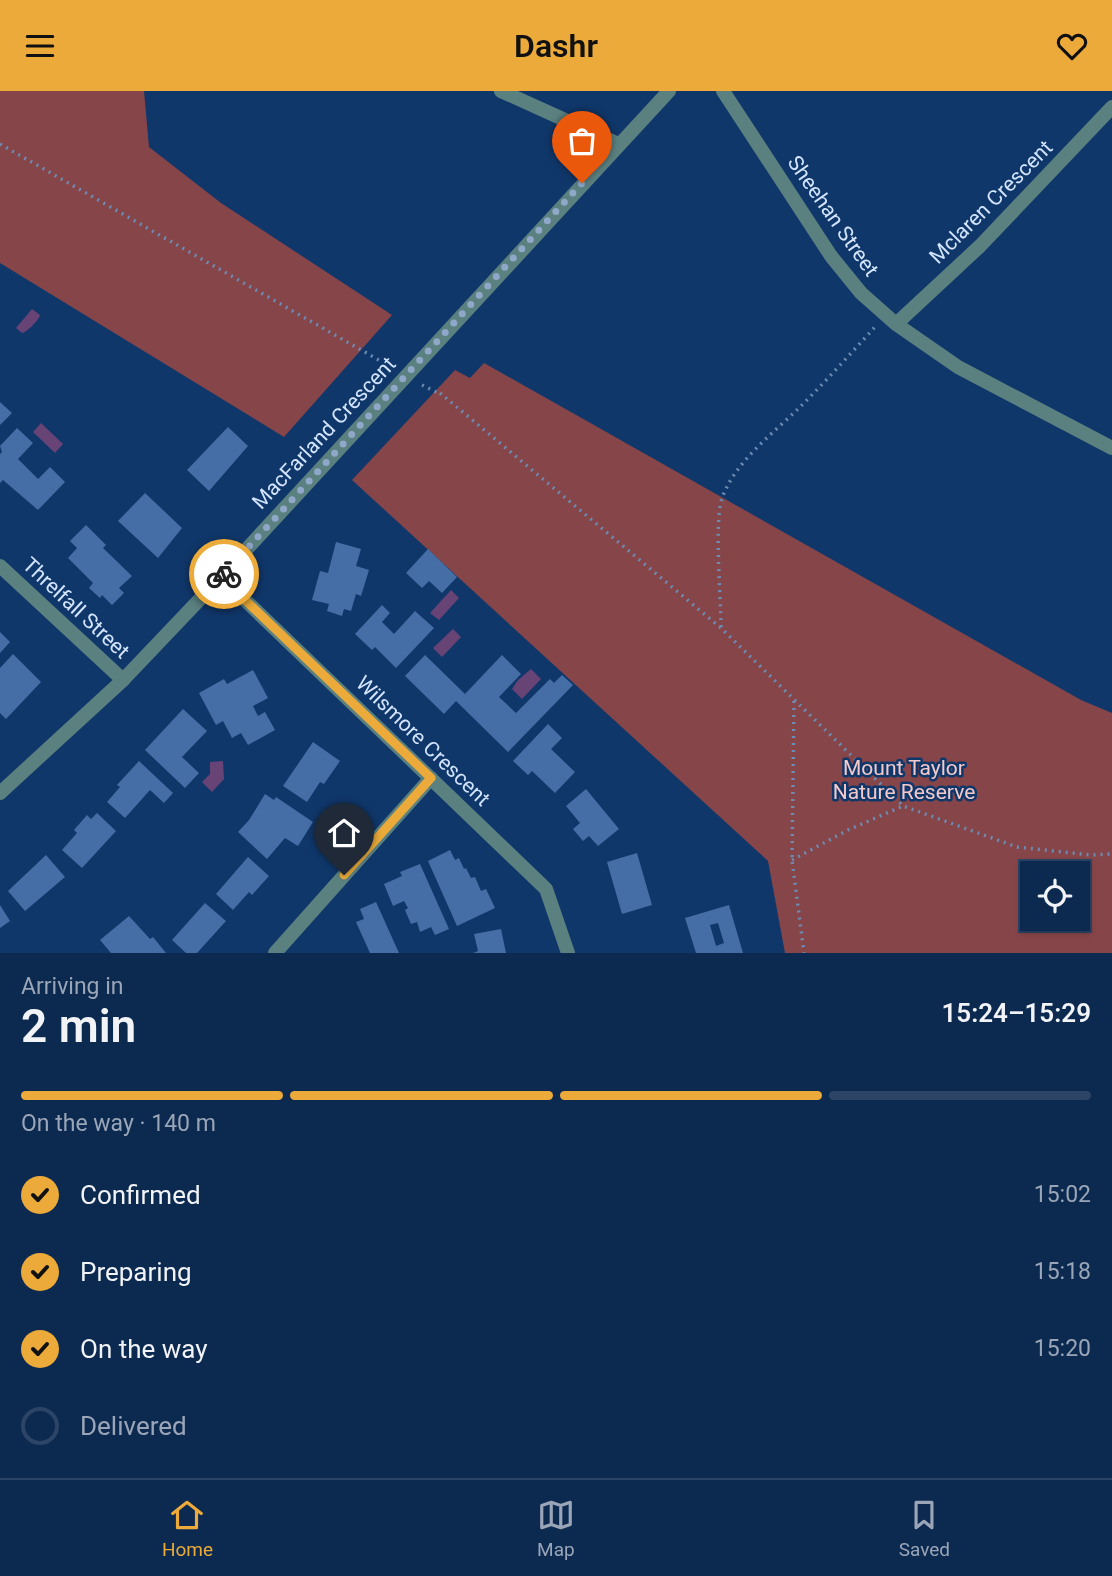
<!DOCTYPE html>
<html lang="en">
<head>
<meta charset="utf-8">
<style>
	body { margin:0; font-family:Roboto,sans-serif; background:#1a355a; color:#f1f3f6; height:100vh; display:flex; flex-direction:column; font-size:26px; white-space:nowrap }
	* { box-sizing:border-box; margin:0 }
	p { font-size:23px; color:#9aa6b7 }
	.icon { flex:none; width:38px; height:38px; fill:none; stroke:currentColor; stroke-width:2; stroke-linecap:round; stroke-linejoin:round }
	.map { position:relative; height:862px; overflow:hidden }
	.side { display:flex; flex-direction:column; background:#0c2950; flex:1 }
	.side>* { flex:none }
	.fabs { position:absolute; left:1020px; top:770px; display:grid; gap:14px }
	.fabs a { display:grid; place-items:center; width:70px; height:70px; border-radius:0px; background:#0c2950; box-shadow:0 2px 5px #0004,0 0 0 2px #2c4567; font-size:35px }
	.pin { position:absolute; display:grid; place-items:center; width:60px; height:60px; color:#fff; margin:-72px -30px; border-radius:50% 50% 50% 0; rotate:-45deg; box-shadow:0 0 7px #0007 }
	.pin .icon { rotate:45deg }
	.courier { position:absolute; display:grid; place-items:center; width:70px; height:70px; margin:-35px; border:5px solid #ebaa39; border-radius:50%; background:#fff; color:#222; box-shadow:0 2px 9px #0007 }
	.overview em { font-style:normal; font-weight:600 }
	.overview div { display:flex; flex-direction:column-reverse }
	.overview { display:flex; align-items:center; justify-content:space-between; height:119px; padding:0 21px }
	h1 { font-size:46px; font-weight:600; line-height:52px }
	.bar { display:grid; grid-template-columns:repeat(4,1fr); gap:10px 7px; align-content:center; height:84px; padding:0 21px }
	.bar i { height:9px; border-radius:5px; background:#2c4567 }
	.bar .on { background:#ebaa39 }
	.bar p { grid-column:span 4 }
	ol { padding:0 21px; list-style:none }
	li { display:flex; align-items:center; gap:21px; height:77px }
	li p { margin-inline-start:auto }
	li .icon { padding:7px; border-radius:50%; background:#ebaa39; color:#111; stroke-width:4 }
	li:last-child { color:#9aa6b7 }
	li i { width:38px; height:38px; border:4px solid #2c4567; border-radius:50% }
	header { display:flex; justify-content:space-between; align-items:center; height:91px; padding:0 21px; background:#ebaa39; color:#111; font-size:32px; font-weight:600 }
	.menu { display:flex; justify-content:space-around; align-items:center; height:98px; border-top:2px solid #2c4567; background:#0c2950; font-size:19px; color:#9aa6b7 }
	.menu a { display:grid; justify-items:center; gap:4px }
	.menu .on { color:#ebaa39 }
	.map>svg:first-child { display:block }
</style>
</head>
<body>
<header><svg class="icon" aria-label="menu" viewBox="0 0 24 24"><path d="M4 6h16M4 12h16M4 18h16"/></svg>Dashr<svg class="icon" aria-label="heart" viewBox="0 0 24 24"><path d="M12 20l-8-8c-3-5 5-10 8-4 3-6 11-1 8 4z"/></svg></header>
<div class="map">
<svg width="1112" height="862" viewBox="0 0 1112 862">
	<rect width="100%" height="100%" fill="#10376a"/>
	<!-- green -->
	<path fill="#854549" fill-rule="evenodd" d="M0,0H144L149,56L221,112L392,224L284,346L0,172Z
		M484,272L1081,609L1112,622V862H785L768,770L352,389L455,279L470,287ZM1032,782H1078V828H1032Z"/>
	<!-- water -->
	<path fill="#684375" d="M32,218L40,224C39,229 27,241 22,242L16,237Z
		M41,332L63,353L55,362L33,341Z
		M451,499L459,507L439,529L430,522Z
		M453,538L461,546L442,566L433,557Z
		M531,578L541,588L522,608L512,598L518,589Z
		M223,670L224,688L212,701L202,691L210,683V671Z"/>
	<!-- building -->
	<path fill="#466ea6" fill-rule="evenodd" d="M0,311L12,322L0,334Z
		M228,336L248,355L209,400L187,379Z
		M17,337L33,352L18,368L38,388L50,376L65,391L38,419L3,389L0,392V363L2,361L0,355Z
		M145,402L182,437L158,467L118,430Z
		M86,434L106,454L103,457L132,485L119,497L124,502L112,514L102,504L100,507L89,497L93,492L68,467L77,457L70,450Z
		M336,451L361,458L356,475L369,479L361,505L356,503L351,520L344,518L342,525L327,520L329,513L312,509L320,480L328,482Z
		M428,458L457,486L442,502L429,490L422,497L406,482Z
		M382,514L390,522L382,531L394,543L415,520L434,537L396,577L375,556L372,559L355,543Z
		M0,541L10,551L0,562Z
		M13,563L41,591L6,628L0,622V577Z
		M425,564L465,603L502,564L521,583L499,606L516,622L550,588L554,592L562,584L573,594L508,661L456,610L444,623L405,585Z
		M253,579L268,607L253,615L258,625L265,621L275,639L248,654L241,642L232,647L223,630L216,634L199,602L224,588L227,593Z
		M183,618L207,640L182,666L199,682L185,697L145,659Z
		M548,633L562,647L551,658L575,681L555,702L532,680L528,684L513,670Z
		M313,651L340,670L324,693L320,691L307,711L283,695Z
		M139,670L173,702L164,712L150,699L125,727L107,711L120,696L117,694Z
		M586,698L619,738L598,755L589,745L583,750L573,738L580,732L566,715Z
		M265,703L274,709L276,706L313,731L298,755L285,747L267,768L238,741L249,729Z
		M97,722L116,740L82,777L62,759L77,742L74,739L87,724L91,728Z
		M450,759L455,769L459,767L464,778L466,777L471,787L475,786L481,800L486,798L495,817L457,835L428,770Z
		M637,762L652,814L622,823L607,771Z
		M46,764L65,786L25,820L8,800Z
		M248,766L269,785L252,804L249,801L233,819L216,803Z
		M420,773L449,838L435,844L431,836L420,841L417,831L411,833L405,819L408,817L404,810L393,815L384,793L402,785L400,781Z
		M376,811L399,862H370L356,831L364,828L360,818Z
		M205,812L226,830L197,862H186L172,849Z
		M0,814L10,830L0,837Z
		M729,814L743,862H696L685,827ZM718,832L724,852L716,855L710,834Z
		M129,825L150,848L153,846L166,862H111L100,849Z
		M501,838L506,862H473L478,860L474,843Z"/>
	<g fill="none" stroke-linecap="round" stroke-linejoin="round">
		<!-- path -->
		<path stroke="#6e8bb1" stroke-width="3.5" stroke-dasharray="2 5" stroke-linecap="butt" d="M0,53L391,276
			M422,294L440,303
			M440,302L721,537L903,715L1017,756L1091,764L1112,763
			M721,536C721,506 714,432 722,407C736,369 774,342 802,314C827,289 851,262 875,236
			M794,610L792,769L804,862
			M792,769L848,739L903,715"/>
		<!-- minor -->
		<path stroke="#5b8080" stroke-width="14" d="M501,0L618,53
			M723,0L831,165L861,202L896,233L958,276L1112,357
			M896,233L980,155L1112,16
			M0,475L123,589
			M221,486L546,798L568,862
			M275,862L431,687"/>
		<!-- tertiary -->
		<path stroke="#5b8080" stroke-width="14" d="M0,702L123,589L221,486L669,0"/>
	</g>
	<g fill="none" stroke-linecap="round" stroke-linejoin="round">
		<!-- done -->
		<path stroke="#8fa8ca" stroke-width="7" stroke-dasharray="0 12.6" d="M224,483L582,92"/>
		<!-- route -->
		<path stroke="#ebaa39" stroke-width="9" d="M224,483L221,486L431,687L344,784"/>
	</g>
	<g text-anchor="middle" dominant-baseline="central" stroke-width="5" stroke-linejoin="round" paint-order="stroke">
		<!-- street labels -->
		<g font-size="21" fill="#d3e5fe" stroke="#10376a">
			<text transform="translate(991 111) rotate(-45)">Mclaren Crescent</text>
			<text transform="translate(833 125) rotate(55)">Sheehan Street</text>
			<text transform="translate(324 342) rotate(-47)">MacFarland Crescent</text>
			<text transform="translate(76 517) rotate(43)">Threlfall Street</text>
			<text transform="translate(423 650) rotate(44)">Wilsmore Crescent</text>
		</g>
		<!-- park labels -->
		<g font-size="21" fill="#f3c9ca" stroke="#10376a">
			<text x="904" y="677">Mount Taylor<tspan x="904" dy="24">Nature Reserve</tspan></text>
		</g>
	</g>
</svg>
<div class="fabs">
<a><svg class="icon" aria-label="locate" viewBox="0 0 24 24"><circle cx="12" cy="12" r="6"/><path d="M12 2v4M12 18v4M2 12h4M18 12h4"/></svg></a>
</div>
<div class="pin" style="left:582px;top:92px;background:#ea580c"><svg class="icon" aria-label="bag" viewBox="0 0 24 24"><path d="M5 8h14l-1 12H6zM9 8a3 3 0 0 1 6 0"/></svg></div>
<div class="pin" style="left:344px;top:784px;background:#1f2937"><svg class="icon" aria-label="home" viewBox="0 0 24 24"><path d="M3 11l9-7 9 7M6 9v11h12V9"/></svg></div>
<div class="courier" style="left:224px;top:483px"><svg class="icon" aria-label="bike" viewBox="0 0 24 24"><circle cx="6" cy="16" r="4"/><circle cx="18" cy="16" r="4"/><path d="M6 16l4-8h5l3 8M10 8l3 8H6M13 5h3"/></svg></div>
</div>
<section class="side">
<div class="overview"><div><h1>2 min</h1><p>Arriving in</p></div><em>15:24–15:29</em></div>
<div class="bar"><i class="on"></i><i class="on"></i><i class="on"></i><i></i><p>On the way · 140 m</p></div>
<ol>
<li><svg class="icon" aria-label="check" viewBox="0 0 24 24"><path d="M5 12l5 5 9-10"/></svg>Confirmed<p>15:02</p></li>
<li><svg class="icon" aria-label="check" viewBox="0 0 24 24"><path d="M5 12l5 5 9-10"/></svg>Preparing<p>15:18</p></li>
<li><svg class="icon" aria-label="check" viewBox="0 0 24 24"><path d="M5 12l5 5 9-10"/></svg>On the way<p>15:20</p></li>
<li><i></i>Delivered</li>
</ol>
</section>
<nav class="menu">
<a class="on"><svg class="icon" aria-label="home" viewBox="0 0 24 24"><path d="M3 11l9-7 9 7M6 9v11h12V9"/></svg>Home</a>
<a><svg class="icon" aria-label="map" viewBox="0 0 24 24"><path d="M3 6l6-2 6 2 6-2v14l-6 2-6-2-6 2zM9 4v14M15 6v14"/></svg>Map</a>
<a><svg class="icon" aria-label="saved" viewBox="0 0 24 24"><path d="M7 4h10v16l-5-4-5 4z"/></svg>Saved</a>
</nav>
</body>
</html>
